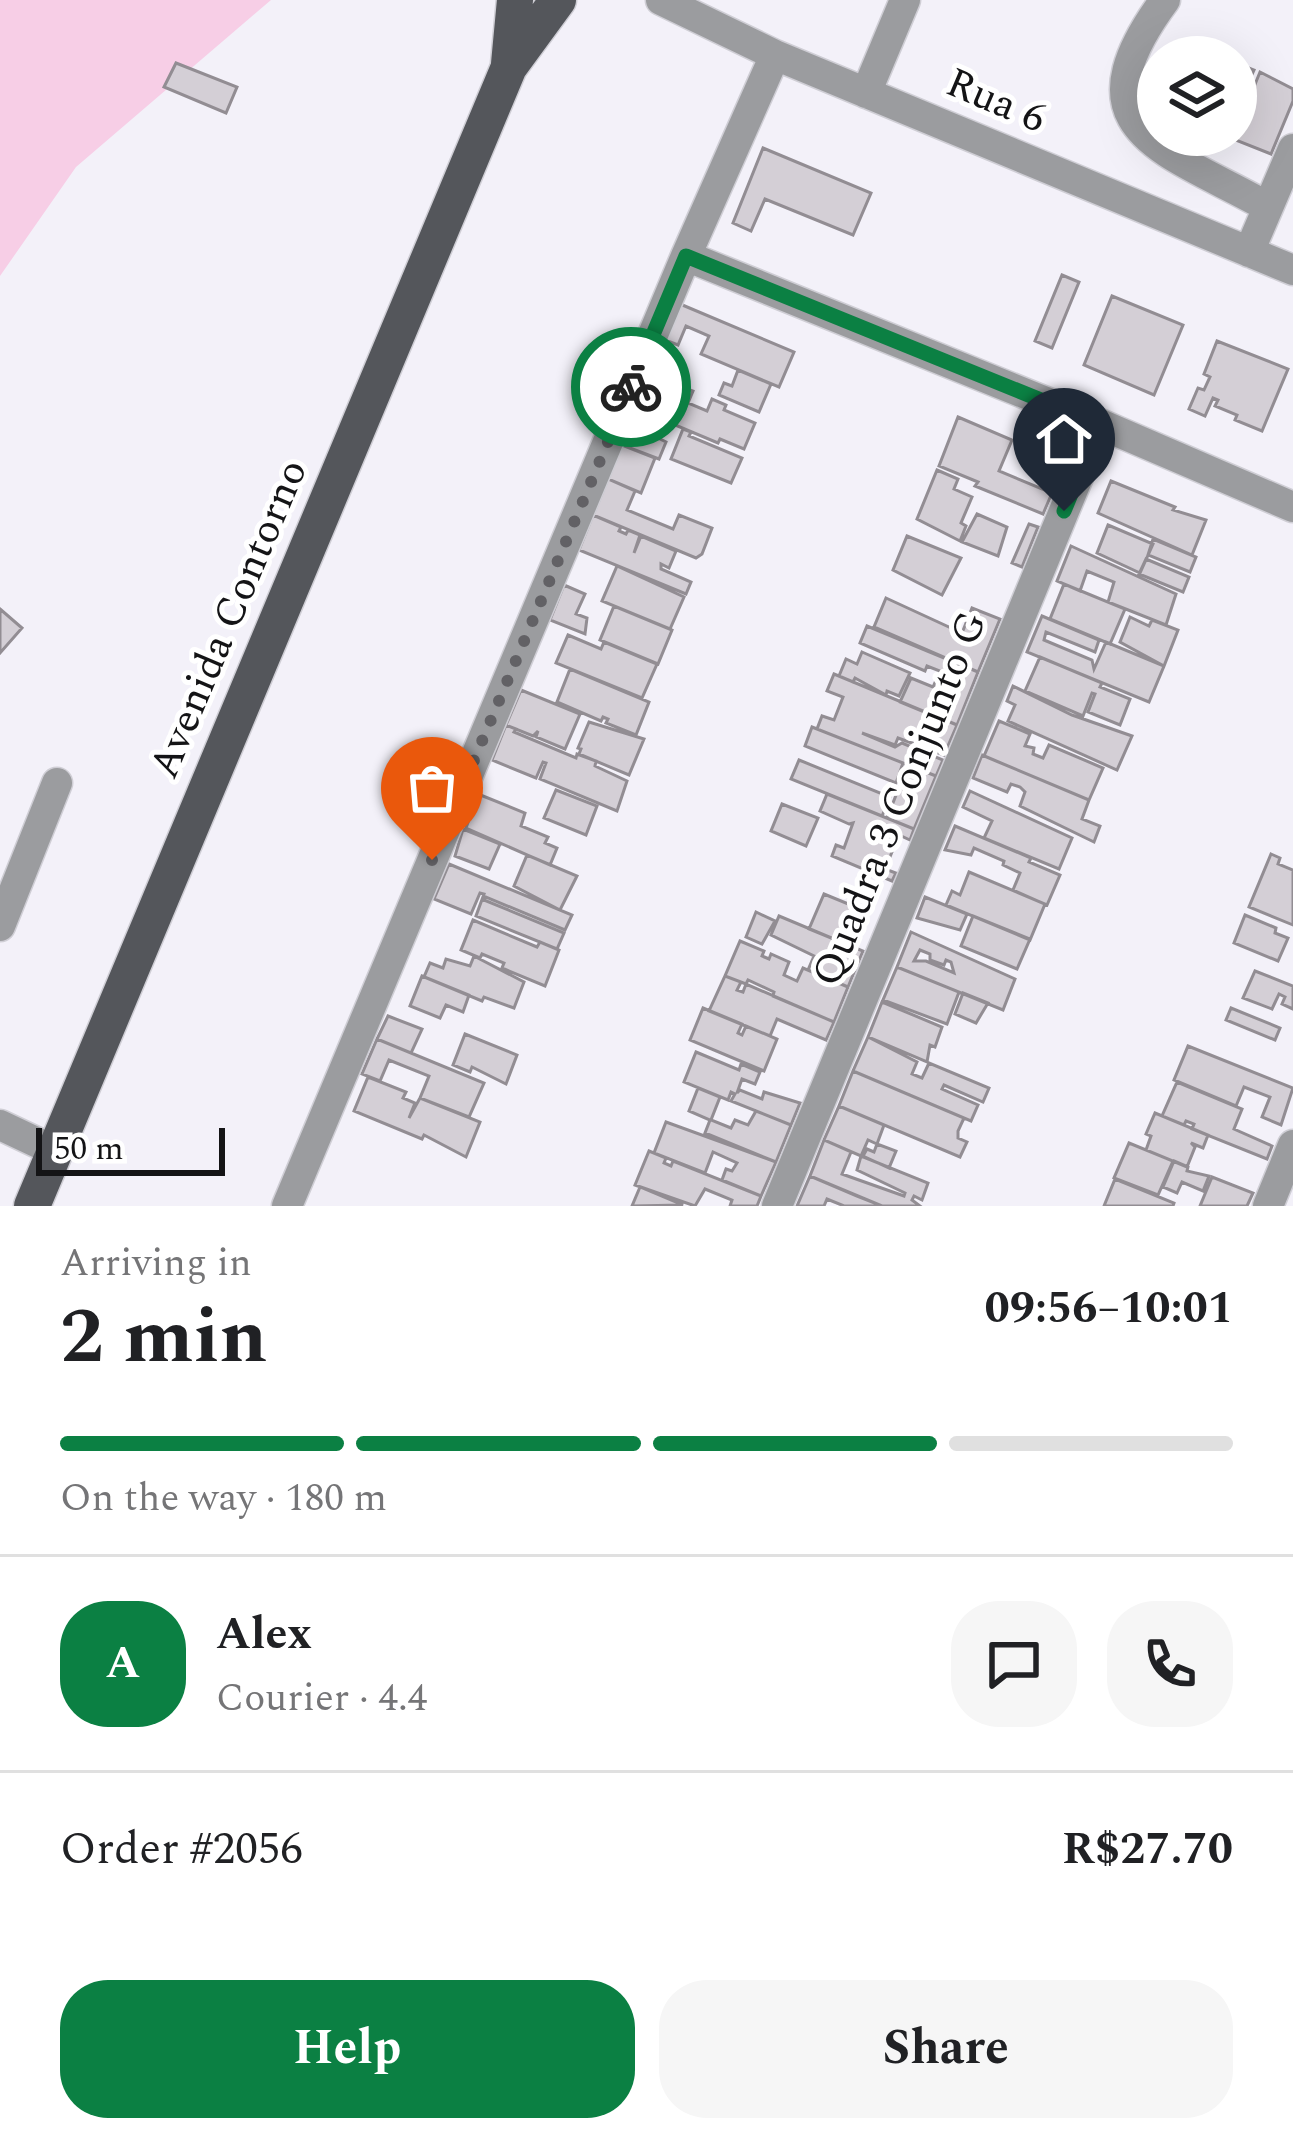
<!DOCTYPE html>
<html lang="en">
<head>
<meta charset="utf-8">
<style>
	body { margin:0; font-family:Spectral,serif; background:#f6f6f6; color:#202124; height:100vh; display:flex; flex-direction:column; font-size:45px; white-space:nowrap }
	* { box-sizing:border-box; margin:0 }
	p { font-size:39px; color:#757577 }
	.icon { flex:none; width:66px; height:66px; fill:none; stroke:currentColor; stroke-width:2; stroke-linecap:round; stroke-linejoin:round }
	.map { position:relative; height:1206px; overflow:hidden }
	.sheet { display:flex; flex-direction:column; background:#fff; flex:1 }
	.sheet>* { flex:none }
	.controls { position:absolute; left:1137px; top:36px; display:grid; gap:24px }
	.controls a { display:grid; place-items:center; width:120px; height:120px; border-radius:50%; background:#fff; box-shadow:0 12px 48px #0002; font-size:60px }
	.scale { position:absolute; left:36px; bottom:30px; width:189px; box-sizing:border-box; padding-left:12px; border:6px solid #141416; border-top:0; font-size:33px; line-height:42px; white-space:nowrap; color:#141416; -webkit-text-stroke:9px #fff; paint-order:stroke }
	.pin { position:absolute; display:grid; place-items:center; width:102px; height:102px; color:#fff; margin:-123px -51px; border-radius:50% 50% 50% 0; rotate:-45deg; box-shadow:0 0 12px #0007 }
	.pin .icon { rotate:45deg }
	.courier { position:absolute; display:grid; place-items:center; width:120px; height:120px; margin:-60px; border:9px solid #0b8043; border-radius:50%; background:#fff; color:#222; box-shadow:0 3px 15px #0007 }
	.head em { font-style:normal; font-weight:700 }
	.head div { display:flex; flex-direction:column-reverse }
	.head { display:flex; align-items:center; justify-content:space-between; height:204px; padding:0 60px }
	h1 { font-size:78px; font-weight:700; line-height:90px }
	.bar { display:grid; grid-template-columns:repeat(4,1fr); gap:18px 12px; align-content:center; height:144px; padding:0 60px }
	.bar i { height:15px; border-radius:9px; background:#e0e0e0 }
	.bar .active { background:#0b8043 }
	.bar p { grid-column:span 4 }
	.line { display:flex; align-items:center; gap:30px; padding:0 60px; border-top:3px solid #e0e0e0 }
	.line div { flex:1 }
	.round { display:grid; place-items:center; flex:none; width:126px; height:126px; border-radius:48px; background:#f6f6f6 }
	.action { display:flex; gap:24px; margin-top:auto; padding:24px 60px }
	.action a { flex:1; height:138px; border-radius:48px; background:#0b8043; color:#fff; font-size:48px; font-weight:700; line-height:138px; text-align:center }
	.action a+a { background:#f6f6f6; color:#202124 }
	.map>svg:first-child { display:block }
</style>
</head>
<body>
<div class="map">
<svg width="1293" height="1206" viewBox="0 0 1293 1206">
	<rect width="100%" height="100%" fill="#f3f1f9"/>
	<!-- green -->
	<path fill="#f7cee6" d="M0,0H271L76,167L0,276Z"/>
	<!-- building -->
	<path fill="#d4cfd6" stroke="#928d93" stroke-width="3" fill-rule="evenodd" d="M176,63L237,87L226,113L164,87Z
		M1236,63L1254,70L1243,94L1236,91Z
		M1260,72L1293,89V101L1271,154L1233,139Z
		M763,148L871,193L853,235L765,199L751,231L733,223Z
		M1062,275L1079,282L1052,348L1035,341Z
		M1112,296L1183,325L1154,395L1084,365Z
		M680,304L794,352L779,387L701,354L709,336L686,326L678,345L665,340Z
		M1217,341L1288,369L1262,431L1235,420L1237,415L1215,406L1218,400L1213,398L1205,416L1189,409L1198,388L1204,390L1210,377L1204,374Z
		M738,370L771,384L759,412L719,395L724,383L732,386Z
		M672,383L693,391L688,403L707,411L712,399L726,405L724,410L755,423L744,449L720,439L718,443L637,409L647,384L667,395Z
		M958,417L1012,440L999,471L1052,493L1043,514L975,486L978,482L939,466Z
		M630,424L666,442L659,459L622,445Z
		M683,429L691,432L689,436L742,458L731,483L671,459Z
		M622,445L655,458L641,493L608,479Z
		M937,470L958,479L954,489L972,497L961,523L966,526L960,541L917,519Z
		M608,479L635,491L627,510L673,529L679,515L712,528L702,554L696,558L593,515Z
		M1111,481L1175,507L1173,510L1206,520L1192,555L1098,513Z
		M977,514L1007,527L998,556L962,542Z
		M593,515L621,527L619,531L626,534L628,530L640,535L634,553L641,536L676,551L669,568L661,564V569L691,582L686,594L579,550Z
		M1029,524L1038,527L1022,567L1012,563Z
		M1108,525L1153,544L1140,573L1097,553Z
		M907,536L961,558L942,595L893,570Z
		M1153,539L1196,557L1190,572L1148,555Z
		M1071,546L1176,594L1166,625L1108,602L1114,582L1087,571L1080,591L1057,581Z
		M1146,559L1189,577L1183,592L1139,574Z
		M617,566L684,597L670,629L602,601Z
		M1064,584L1125,609L1110,644L1050,619Z
		M564,585L585,594L576,614L587,618L585,634L550,620Z
		M886,598L962,633L972,608L1000,619L978,672L874,627Z
		M614,606L672,630L658,664L600,640Z
		M0,609L22,628L0,653Z
		M1042,616L1099,640L1095,652L1046,632L1044,640L1092,660L1094,669L1106,642L1164,666L1149,702L1027,652Z
		M1130,617L1149,626L1152,620L1178,630L1164,666L1120,642Z
		M867,626L949,660L944,671L954,675L959,664L978,672L957,725L936,716L944,693L934,716L900,702L911,678L933,687L940,671L927,666L925,671L860,643Z
		M568,635L601,649L604,642L657,664L642,698L556,663Z
		M862,652L910,673L899,696L887,691L886,695L855,678L853,682L839,676L846,659L857,664Z
		M1040,657L1102,683L1100,687L1130,699L1120,725L1088,712L1095,694L1092,693L1083,716L1025,691Z
		M570,669L649,702L636,735L606,723L608,719L603,717L601,721L557,702Z
		M834,674L957,725L944,755L898,738L895,745L862,733L895,747L902,743L943,760L936,776L817,729L822,716L834,720L843,697L827,691Z
		M1013,686L1072,715L1132,736L1117,770L1008,721L1015,705L1007,701Z
		M521,690L580,714L565,749L536,737L538,731L533,736L506,725Z
		M999,721L1030,734L1025,746L1034,748L1033,754L1043,758L1049,745L1103,768L1089,800L984,756Z
		M589,722L644,739L629,775L579,754L581,749L578,748Z
		M506,725L516,729L514,732L576,758L577,754L596,761L595,766L627,781L617,811L540,779L546,763L543,762L536,778L492,760Z
		M812,727L903,763L896,783L805,746Z
		M982,755L1089,800L1082,819L1100,826L1094,842L1020,806L1025,792L1020,787L1011,784L1007,792L973,778Z
		M799,760L890,797L882,816L791,779Z
		M908,765L936,776L914,829L887,818Z
		M556,790L597,806L586,835L544,818Z
		M970,791L1072,838L1059,869L984,838L992,821L963,807Z
		M478,794L525,813L521,826L548,837L545,843L557,848L550,865L466,828Z
		M827,794L914,829L910,840L899,835L885,869L896,873L892,881L832,856L836,845L844,848L853,823L849,824L820,811Z
		M782,804L818,818L806,846L771,831Z
		M955,826L1031,858L1029,862L1060,875L1047,905L1013,890L1020,873L1003,865L1004,861L974,848L971,855L945,850Z
		M463,829L500,844L489,869L455,856Z
		M1271,854L1280,858L1278,864L1293,870V925L1249,907Z
		M527,855L577,876L560,910L514,886Z
		M449,864L572,915L565,930L486,897L484,900L564,933L557,949L476,916L484,894L480,893L471,914L434,899Z
		M969,872L1045,904L1030,940L946,905L952,891L960,895Z
		M824,894L868,912L853,947L809,929Z
		M925,897L967,914L960,930L917,918Z
		M756,912L775,921L762,944L746,937Z
		M1245,915L1276,928L1275,933L1288,938L1278,961L1234,943Z
		M779,916L863,951L848,987L808,970L814,956L771,935Z
		M973,916L1030,939L1017,969L961,946Z
		M473,920L537,947L540,942L559,950L545,986L502,968L504,963L482,954L480,958L461,950Z
		M911,932L1015,979L1003,1010L897,967ZM920,950L930,954V960L944,965L946,960L951,962L954,973L926,961H914Z
		M740,941L764,951L762,956L769,959L771,954L789,962L784,975L797,981L803,968L848,987L834,1022L773,996L774,992L748,980L746,984L725,976Z
		M474,956L524,982L514,1008L484,997L482,1001L424,977L430,963L443,968L446,959L470,966Z
		M897,967L959,992L947,1024L883,1000Z
		M1255,971L1293,986V1009L1282,1004L1285,997L1279,994L1272,1009L1243,998Z
		M422,976L469,995L463,1012L446,1005L440,1018L410,1006Z
		M725,976L741,982L737,990L743,992L746,984L834,1022L826,1040L777,1019L770,1036L709,1011Z
		M963,993L988,1003L976,1023L955,1014Z
		M882,1002L942,1027L935,1047L930,1045L927,1062L868,1037Z
		M703,1008L742,1024L738,1033L742,1035L746,1026L777,1039L764,1071L690,1040Z
		M1231,1008L1280,1028L1275,1040L1226,1020Z
		M388,1016L422,1029L411,1053L377,1039Z
		M465,1034L517,1055L506,1084L472,1067L470,1072L453,1065Z
		M868,1037L917,1062L912,1074L922,1078L929,1063L989,1088L983,1102L944,1085L942,1089L978,1105L971,1121L853,1071Z
		M377,1039L484,1083L469,1117L420,1098L429,1076L389,1060L380,1081L362,1074Z
		M1188,1046L1293,1088L1281,1125L1262,1117L1270,1097L1244,1087L1236,1106L1174,1080Z
		M696,1052L739,1070L741,1064L760,1072L755,1084L742,1079L737,1093L740,1090L762,1099L764,1092L800,1103L791,1125L731,1101L735,1094L731,1092L728,1100L684,1082Z
		M853,1071L964,1118L958,1131V1138L967,1142L960,1157L839,1106Z
		M368,1077L406,1092L403,1098L415,1103L409,1118L420,1098L480,1122L466,1157L424,1135L422,1139L354,1111Z
		M1177,1082L1242,1109L1234,1129L1272,1146L1267,1159L1192,1129L1194,1124L1186,1121L1184,1125L1162,1116Z
		M698,1088L720,1097L711,1120L731,1128L735,1120L748,1125L756,1111L791,1125L776,1162L705,1133L710,1120L689,1111Z
		M839,1106L884,1125L877,1144L868,1140L861,1156L824,1140Z
		M1155,1113L1208,1135L1203,1148L1191,1143L1195,1147L1187,1167L1146,1150L1151,1136L1146,1134Z
		M666,1122L776,1162L761,1196L722,1180L726,1169L732,1171L737,1163L713,1152L705,1173L654,1153Z
		M824,1140L851,1152L842,1174L904,1196L905,1193L857,1170L861,1156L928,1183L922,1200L914,1196L912,1200L920,1206H882L810,1176Z
		M1129,1143L1173,1161L1158,1195L1114,1178Z
		M877,1144L896,1151L889,1168L863,1156L867,1149L874,1152Z
		M649,1151L666,1158L664,1163L671,1166L673,1161L761,1196L757,1206H730L732,1200L705,1189L695,1206L635,1185Z
		M1174,1161L1188,1167L1187,1171L1209,1176L1203,1191L1182,1182L1177,1193L1163,1187Z
		M810,1176L857,1196L882,1206H844L827,1199L824,1206H797Z
		M1212,1177L1253,1193L1247,1206H1200Z
		M1115,1179L1174,1203L1173,1206H1104Z
		M640,1187L643,1188L683,1205L632,1206Z"/>
	<g fill="none" stroke-linecap="round" stroke-linejoin="round">
		<defs>
			<path id="minor" d="M661,0L775,55L1293,270
				M1165,0C1068,131 1165,149 1268,207
				M866,93L905,0
				M1249,252L1293,149
				M686,256L1100,424L1293,507
				M0,926L57,783
				M0,1125L55,1151
				M287,1206L686,256L775,55
				M777,1206L1100,424
				M1268,1206L1293,1145"/>
			<path id="major" d="M509,64L515,0
				M32,1206L509,67L558,0"/>
		</defs>
		<!-- minor casing -->
		<use href="#minor" stroke="#cfced5" stroke-width="33"/>
		<!-- major casing -->
		<use href="#major" stroke="#cfced5" stroke-width="39"/>
		<!-- minor -->
		<use href="#minor" stroke="#9b9c9f" stroke-width="30"/>
		<!-- major -->
		<use href="#major" stroke="#54565b" stroke-width="36"/>
	</g>
	<g fill="none" stroke-linecap="round" stroke-linejoin="round">
		<!-- done -->
		<path stroke="#626165" stroke-width="12" stroke-dasharray="0 21.6" d="M432,860L631,387"/>
		<!-- route -->
		<path stroke="#0b8043" stroke-width="15" d="M631,387L686,256L1100,424L1064,511"/>
	</g>
	<g text-anchor="middle" dominant-baseline="central" stroke-width="10" stroke-linejoin="round" paint-order="stroke">
		<!-- street labels -->
		<g font-size="42" fill="#141416" stroke="#fff">
			<text transform="translate(996 101) rotate(23)">Rua 6</text>
			<text transform="translate(229 619) rotate(-67)">Avenida Contorno</text>
			<text transform="translate(900 799) rotate(-68)">Quadra 3 Conjunto G</text>
		</g>
	</g>
</svg>
<div class="controls">
<a><svg class="icon" aria-label="layers" viewBox="0 0 24 24"><path d="M12 4l9 5-9 5-9-5zM3 14l9 5 9-5"/></svg></a>
</div>
<div class="scale">50 m</div>
<div class="pin" style="left:432px;top:860px;background:#ea580c"><svg class="icon" aria-label="bag" viewBox="0 0 24 24"><path d="M5 8h14l-1 12H6zM9 8a3 3 0 0 1 6 0"/></svg></div>
<div class="pin" style="left:1064px;top:511px;background:#1f2937"><svg class="icon" aria-label="home" viewBox="0 0 24 24"><path d="M3 11l9-7 9 7M6 9v11h12V9"/></svg></div>
<div class="courier" style="left:631px;top:387px"><svg class="icon" aria-label="bike" viewBox="0 0 24 24"><circle cx="6" cy="16" r="4"/><circle cx="18" cy="16" r="4"/><path d="M6 16l4-8h5l3 8M10 8l3 8H6M13 5h3"/></svg></div>
</div>
<section class="sheet">
<div class="head"><div><h1>2 min</h1><p>Arriving in</p></div><em>09:56–10:01</em></div>
<div class="bar"><i class="active"></i><i class="active"></i><i class="active"></i><i></i><p>On the way · 180 m</p></div>
<div class="line" style="height:216px"><b class="round" style="background:#0b8043;color:#fff">A</b><div><b>Alex</b><p>Courier · 4.4</p></div><a class="round"><svg class="icon" aria-label="chat" viewBox="0 0 24 24"><path d="M4 5h16v11H9l-5 4z"/></svg></a><a class="round"><svg class="icon" aria-label="phone" viewBox="0 0 24 24"><path d="M5 4h4l2 5-3 2q2 4 5 5l2-3 5 2v4C11 20 4 13 5 4z"/></svg></a></div>
<div class="line" style="height:156px"><div>Order #2056</div><b>R$27.70</b></div>
<div class="action"><a>Help</a><a>Share</a></div>
</section>
</body>
</html>
